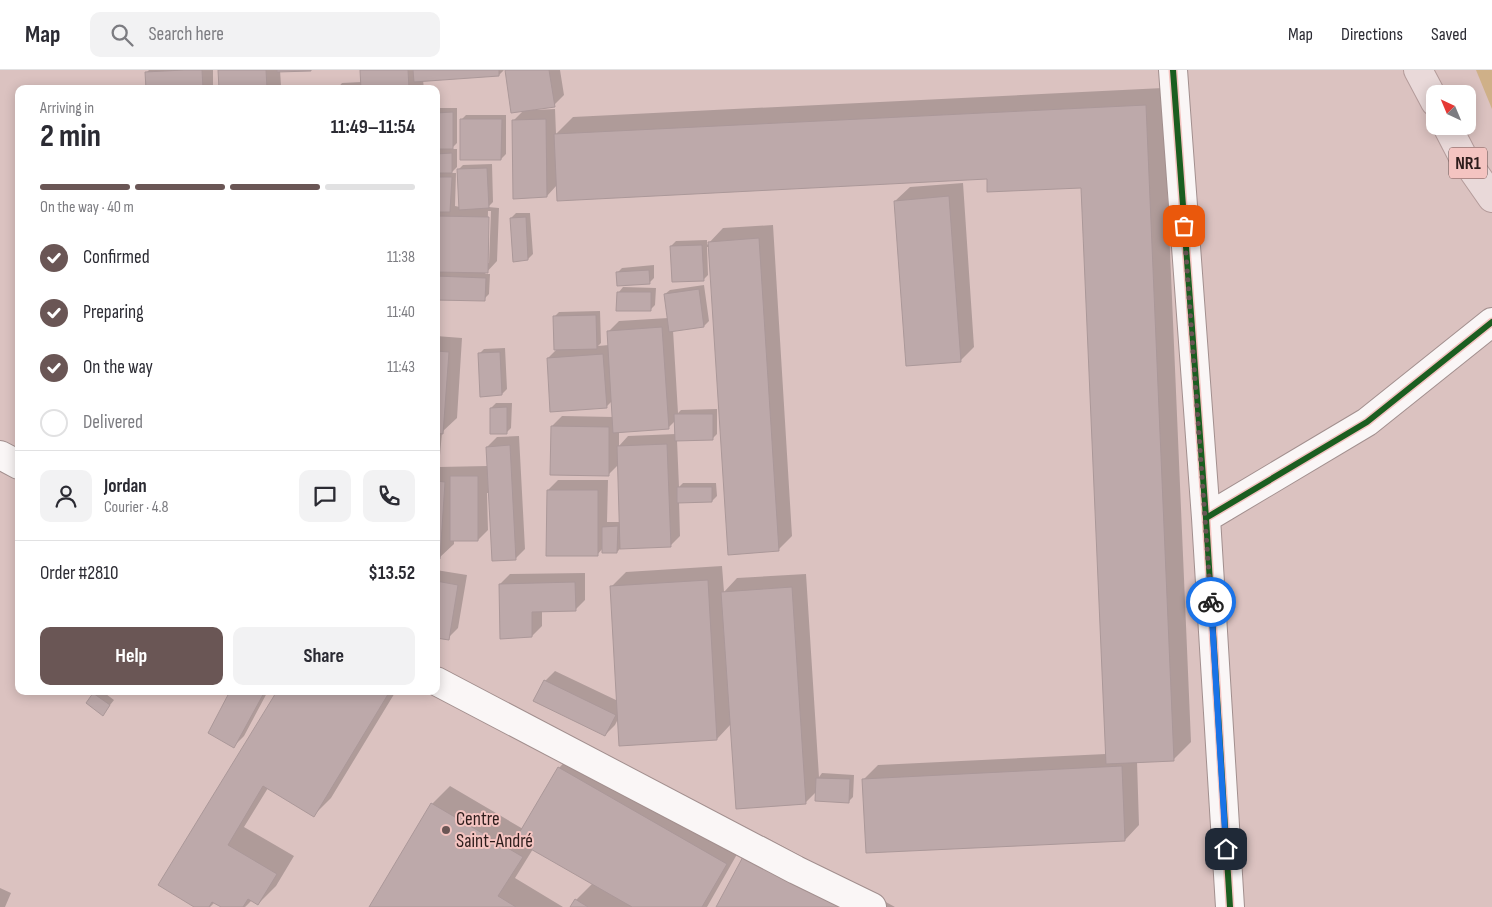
<!DOCTYPE html>
<html lang="en">
<head>
<meta charset="utf-8">
<style>
	body { margin:0; font-family:"Sofia Sans Condensed",sans-serif; background:#f2f2f3; color:#2b2b33; height:100vh; display:flex; flex-direction:column; font-size:19px; white-space:nowrap }
	* { box-sizing:border-box; margin:0 }
	p { font-size:16px; color:#7c7c81 }
	.icon { flex:none; width:28px; height:28px; fill:none; stroke:currentColor; stroke-width:2; stroke-linecap:round; stroke-linejoin:round }
	.map { position:relative; flex:1; overflow:hidden }
	.details { position:absolute; left:15px; top:15px; width:425px; height:610px; display:flex; flex-direction:column; background:#fff; border-radius:10px; box-shadow:0 2px 12px #0003 }
	.details>* { flex:none }
	.needle { width:32px; rotate:316deg }
	.buttons { position:absolute; left:1426px; top:15px; display:grid; gap:10px }
	.buttons a { display:grid; place-items:center; width:50px; height:50px; border-radius:10px; background:#fff; box-shadow:0 2px 12px #0003; font-size:25px }
	.pin { position:absolute; display:grid; place-items:center; width:42px; height:42px; color:#fff; margin:-21px; border-radius:10px; box-shadow:0 2px 8px #0006 }
	.courier { position:absolute; display:grid; place-items:center; width:50px; height:50px; margin:-25px; border:4px solid #1a73e8; border-radius:50%; background:#fff; color:#222; box-shadow:0 1px 6px #0007 }
	.head em { font-style:normal; font-weight:700 }
	.head div { display:flex; flex-direction:column-reverse }
	.head { display:flex; align-items:center; justify-content:space-between; height:85px; padding:0 25px }
	h1 { font-size:32px; font-weight:700; line-height:38px }
	.bar { display:grid; grid-template-columns:repeat(4,1fr); gap:8px 5px; align-content:center; height:60px; padding:0 25px }
	.bar i { height:6px; border-radius:4px; background:#e1e1e2 }
	.bar .current { background:#6a5655 }
	.bar p { grid-column:span 4 }
	.line { display:flex; align-items:center; gap:12px; padding:0 25px; border-top:1px solid #e1e1e2 }
	.line div { flex:1 }
	.round { display:grid; place-items:center; flex:none; width:52px; height:52px; border-radius:10px; background:#f2f2f3 }
	ol { padding:0 25px; list-style:none }
	li { display:flex; align-items:center; gap:15px; height:55px }
	li p { margin-inline-start:auto }
	li .icon { padding:5px; border-radius:50%; background:#6a5655; color:#fff; stroke-width:4 }
	li:last-child { color:#7c7c81 }
	li i { width:28px; height:28px; border:2px solid #e1e1e2; border-radius:50% }
	.button { display:flex; gap:10px; margin-top:auto; padding:10px 25px }
	.button a { flex:1; height:58px; border-radius:10px; background:#6a5655; color:#fff; font-size:20px; font-weight:700; line-height:58px; text-align:center }
	.button a+a { background:#f2f2f3; color:#2b2b33 }
	header { display:flex; align-items:center; gap:30px; box-sizing:border-box; height:70px; padding:0 25px; background:#fff; border-bottom:1px solid #e1e1e2 }
	header strong { font-size:24px }
	nav { display:flex; gap:28px; margin-inline-start:auto; font-size:18px }
	.search { width:350px; height:45px; background:#f2f2f3; display:flex; align-items:center; gap:12px; box-sizing:border-box; padding:0 18px; border-radius:10px; color:#7c7c81; font-size:19px }
	.map>svg:first-child { display:block }
</style>
</head>
<body>
<header>
<strong>Map</strong>
<div class="search"><svg class="icon" aria-label="search" viewBox="0 0 24 24"><circle cx="10" cy="10" r="6"/><path d="M15 15l6 6"/></svg>Search here</div>
<nav><a>Map</a><a>Directions</a><a>Saved</a></nav>
</header>
<div class="map">
<svg width="1492" height="837" viewBox="0 0 1492 837">
	<rect width="100%" height="100%" fill="#dbc2c0"/>
	<!-- green -->
	<path fill="#cfb088" d="M1476,0H1492V39Z"/>
	<!-- shadow -->
	<path fill="#0003" fill-rule="evenodd" d="M149,0H213V19H147L146,3Z
		M220,0H300H280L281,16L323,15V19H220Z
		M361,0H504L499,5L423,10L424,19H337L342,13L362,12Z
		M506,0H560L564,25L554,35L534,38V40L555,39L556,64L573,47L1163,18L1191,672L1173,690L1137,691L1139,755L1125,770L864,709L878,695L1106,684L1082,116L988,108L557,115L547,126L513,51L524,40Z
		M436,38H457V73L451,79H457V97L451,103H456L455,136L460,137L458,100L463,95L492,94L493,132L488,137L499,138L497,191L485,204H490L489,224L484,229L436,228ZM488,141H491L489,193H487Z
		M466,45H506V84L501,89L461,50Z
		M963,113L974,277L960,291L895,131L910,117Z
		M516,143H530L533,184L528,189L511,148Z
		M773,155L792,466L778,480L709,177H707L708,205L703,210L671,176L676,171L707,170V175L723,158Z
		M654,195V208L649,213L617,203L622,198Z
		M704,215L709,251L704,256L673,260L678,343L681,340L717,339V364L712,369L677,370L679,417L683,413H716L717,426L712,431H679L680,466L670,476L621,478L617,482L603,478L597,485L548,420L558,410H608L607,452H621L619,394L608,405L552,356L562,346L614,347L613,330L606,337L548,288L557,279L554,247L559,242L600,241L601,273L598,276L609,275V261L619,251L668,248L665,224L670,220ZM676,350V364L628,366L619,376V361L668,358Z
		M623,217L656,218L655,235L650,240L619,222Z
		M436,266L462,268L457,348L442,362L439,397L488,396L487,377L497,367L519,366L525,479L515,489L490,423H487L488,460L478,470H454V474L439,488H436Z
		M505,278L507,319L502,324L479,284L484,279Z
		M496,333H512L511,358L506,363L491,338Z
		M722,496L724,522L737,508L806,504L819,707L822,703L854,705L853,727L848,732L817,721L805,733L731,654L717,669L619,647L615,655L605,665L545,611L555,601L618,631L612,516L626,502Z
		M436,500L467,505L458,558L448,568L436,566Z
		M585,503V530L575,540L542,541V556L532,566L500,514L510,504Z
		M96,621H102L114,630L103,644L94,624Z
		M232,621H268L244,666L234,676Z
		M278,621H396L331,728L314,745L268,718L244,757L294,786L276,816L258,834L252,830L245,837H223L215,832L210,837H196Z
		M573,683L740,779L707,837H572L576,830L593,813L533,779L515,808L563,837H370L432,734L450,716L523,759L559,698Z
		M764,766L895,837H717L746,784Z
		M0,818L11,823L5,837H0Z"/>
	<!-- building -->
	<path fill="#bda9aa" stroke="#ab9899" d="M184,0H202L203,19H146L145,2Z
		M218,0H266L267,19H219Z
		M277,0H311V1L277,2Z
		M360,0H408L409,19H361Z
		M413,0H499V6L414,12Z
		M505,0H549L555,37L511,43Z
		M1146,35L1174,691L1106,694L1081,118L987,122V109L557,131L554,64Z
		M453,42V79H436V43Z
		M460,49H502L501,90H460Z
		M546,49L547,127L513,129L512,50Z
		M452,83V103H436V84Z
		M487,98L489,138L459,140L457,99Z
		M436,107H452L450,142H436Z
		M949,126L961,292L906,296L894,131Z
		M436,146L489,147L488,203L436,202Z
		M526,147L528,190L513,192L510,148Z
		M759,168L779,481L728,485L708,172Z
		M702,175L704,211L672,212L670,176Z
		M649,200L650,214L617,216L616,202Z
		M436,206L486,208L485,231L436,230Z
		M699,219L704,257L669,262L664,224Z
		M617,222H651V241H616Z
		M596,245L597,279L554,280L553,246Z
		M662,257L669,359L613,363L607,261Z
		M436,281L449,282L443,364L436,363Z
		M500,282L502,325L480,327L478,283Z
		M603,284L607,338L550,342L547,288Z
		M507,337V364H490V338Z
		M674,344H713V370L675,371Z
		M551,356L609,357V406L550,405Z
		M667,374L671,477L620,479L617,376Z
		M510,375L516,490L492,491L486,377Z
		M450,406H478V471H450Z
		M436,411L445,412L440,489H436Z
		M677,417H712V432L677,433Z
		M547,420H598V486H546Z
		M618,456L617,483H602V457Z
		M708,510L717,670L619,676L610,516Z
		M436,511L458,515L449,570L436,568Z
		M575,512L576,541L532,542V567L500,569L499,514Z
		M792,517L806,734L736,739L721,522Z
		M544,610L616,645L605,666L533,631Z
		M230,621H265L234,678L208,663Z
		M277,621H390L314,747L263,716L228,775L277,804L258,835L248,829L243,837H221L212,832L209,837H194L158,815Z
		M93,623L110,635L103,646L86,633Z
		M1122,696L1125,771L866,783L862,709Z
		M558,697L727,794L702,837H632L515,770Z
		M816,708L850,709L849,733L815,731Z
		M431,733L523,787L498,826L516,837H369Z
		M745,783L845,837H716Z
		M575,829L588,837H570Z"/>
	<g fill="none" stroke-linecap="round" stroke-linejoin="round">
		<defs>
			<path id="minor" d="M1173,0L1206,448
				M0,385L19,395
				M436,611L796,800L872,837
				M1230,837L1206,448L1367,352L1492,252"/>
			<path id="highway" d="M1418,0L1435,32
				M1447,56L1462,85L1492,128"/>
		</defs>
		<!-- minor casing -->
		<use href="#minor" stroke="#a28f8e" stroke-width="30"/>
		<!-- highway casing -->
		<use href="#highway" stroke="#b49b9a" stroke-width="30"/>
		<!-- minor -->
		<use href="#minor" stroke="#faf6f6" stroke-width="28"/>
		<!-- highway -->
		<use href="#highway" stroke="#e9d9d9" stroke-width="28"/>
		<defs>
			<path id="cycleway" d="M1173,0L1206,448
				M1230,837L1206,448L1367,352L1492,252"/>
		</defs>
		<!-- cycleway casing -->
		<use href="#cycleway" stroke="#f4c4c1" stroke-width="9"/>
		<!-- cycleway -->
		<use href="#cycleway" stroke="#1b5e20" stroke-width="6"/>
	</g>
	<g fill="none" stroke-linecap="round" stroke-linejoin="round">
		<!-- done -->
		<path stroke="#6a5655" stroke-width="5" stroke-dasharray="0 9" d="M1184,156L1211,532"/>
		<!-- route -->
		<path stroke="#1a73e8" stroke-width="6" d="M1211,532L1226,779"/>
	</g>
	<!-- markers -->
	<circle fill="#6a5655" stroke="#f4c4c1" stroke-width="2" cx="446" cy="760" r="5"/>
	<g text-anchor="middle" dominant-baseline="central" stroke-width="4" stroke-linejoin="round" paint-order="stroke">
		<!-- shield labels -->
		<rect fill="#f4c4c1" stroke="#694e4d" stroke-width="1" x="1449" y="77.5" width="38" height="31" rx="4"/>
		<g font-size="18" font-weight="bold" fill="#2d1c1b">
			<text x="1468" y="93">NR1</text>
		</g>
		<!-- poi labels -->
		<g font-size="19" fill="#2d1c1b" stroke="#f4c4c1" text-anchor="start">
			<text x="456" y="749">Centre<tspan x="456" dy="22">Saint-André</tspan></text>
		</g>
	</g>
</svg>
<div class="buttons">
<a><svg class="needle" viewBox="-14 -14 28 28"><path d="M0-13l5 13h-10z" fill="#e53935"/><path d="M0 13l5-13h-10z" fill="#7c7c81"/></svg></a>
</div>
<div class="pin" style="left:1184px;top:156px;background:#ea580c"><svg class="icon" aria-label="bag" viewBox="0 0 24 24"><path d="M5 8h14l-1 12H6zM9 8a3 3 0 0 1 6 0"/></svg></div>
<div class="pin" style="left:1226px;top:779px;background:#1f2937"><svg class="icon" aria-label="home" viewBox="0 0 24 24"><path d="M3 11l9-7 9 7M6 9v11h12V9"/></svg></div>
<div class="courier" style="left:1211px;top:532px"><svg class="icon" aria-label="bike" viewBox="0 0 24 24"><circle cx="6" cy="16" r="4"/><circle cx="18" cy="16" r="4"/><path d="M6 16l4-8h5l3 8M10 8l3 8H6M13 5h3"/></svg></div>
<section class="details">
<div class="head"><div><h1>2 min</h1><p>Arriving in</p></div><em>11:49–11:54</em></div>
<div class="bar"><i class="current"></i><i class="current"></i><i class="current"></i><i></i><p>On the way · 40 m</p></div>
<ol>
<li><svg class="icon" aria-label="check" viewBox="0 0 24 24"><path d="M5 12l5 5 9-10"/></svg>Confirmed<p>11:38</p></li>
<li><svg class="icon" aria-label="check" viewBox="0 0 24 24"><path d="M5 12l5 5 9-10"/></svg>Preparing<p>11:40</p></li>
<li><svg class="icon" aria-label="check" viewBox="0 0 24 24"><path d="M5 12l5 5 9-10"/></svg>On the way<p>11:43</p></li>
<li><i></i>Delivered</li>
</ol>
<div class="line" style="height:90px"><a class="round"><svg class="icon" aria-label="person" viewBox="0 0 24 24"><circle cx="12" cy="8" r="4"/><path d="M4 21q1-7 8-7t8 7"/></svg></a><div><b>Jordan</b><p>Courier · 4.8</p></div><a class="round"><svg class="icon" aria-label="chat" viewBox="0 0 24 24"><path d="M4 5h16v11H9l-5 4z"/></svg></a><a class="round"><svg class="icon" aria-label="phone" viewBox="0 0 24 24"><path d="M5 4h4l2 5-3 2q2 4 5 5l2-3 5 2v4C11 20 4 13 5 4z"/></svg></a></div>
<div class="line" style="height:65px"><div>Order #2810</div><b>$13.52</b></div>
<div class="button"><a>Help</a><a>Share</a></div>
</section>
</div>
</body>
</html>
